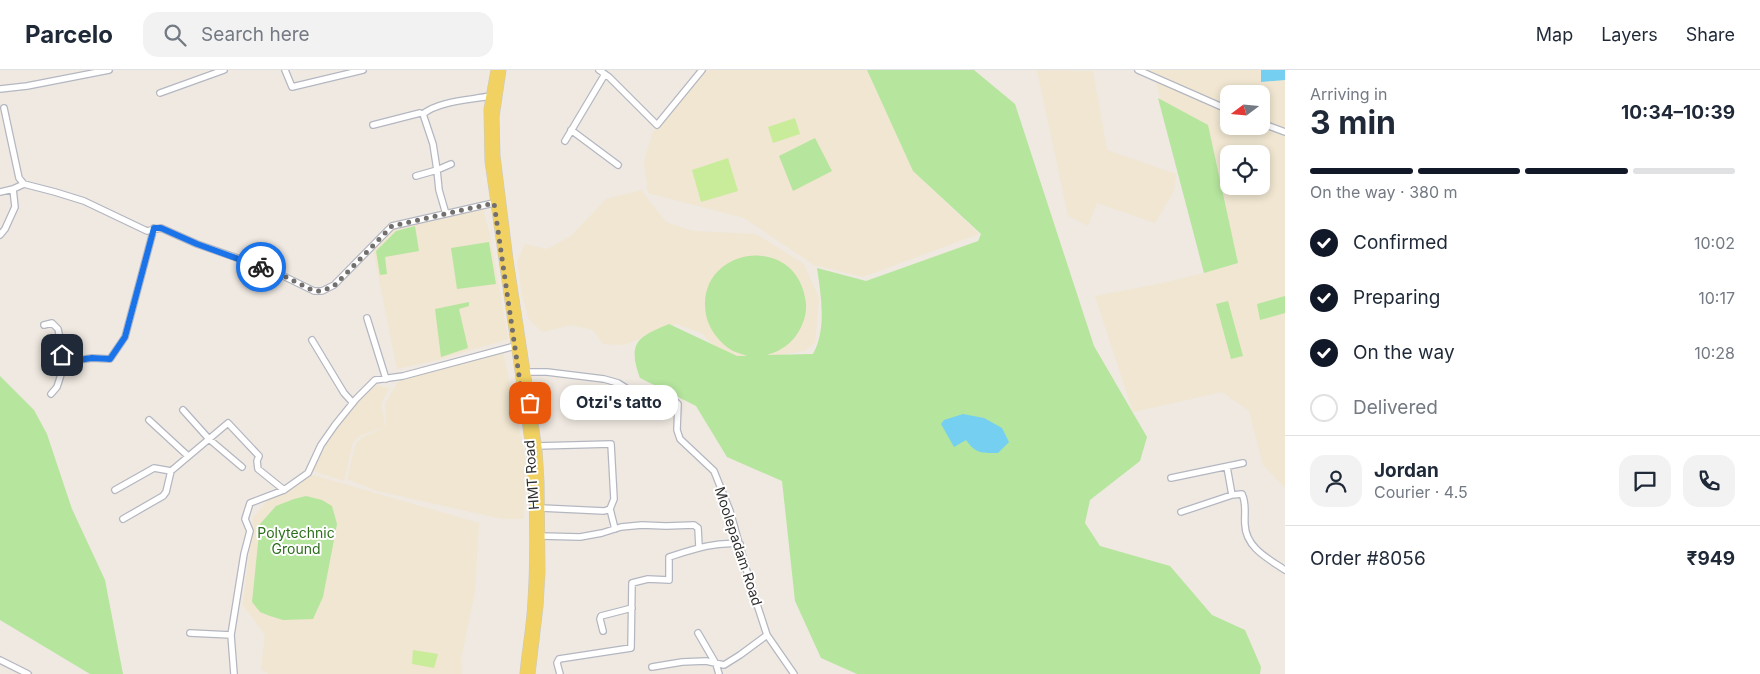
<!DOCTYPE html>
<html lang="en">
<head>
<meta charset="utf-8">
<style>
	body { margin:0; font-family:Inter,sans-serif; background:#f2f2f3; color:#1f2937; height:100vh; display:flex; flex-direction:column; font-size:19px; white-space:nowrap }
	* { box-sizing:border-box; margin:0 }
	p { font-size:16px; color:#747a83 }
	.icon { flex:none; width:28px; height:28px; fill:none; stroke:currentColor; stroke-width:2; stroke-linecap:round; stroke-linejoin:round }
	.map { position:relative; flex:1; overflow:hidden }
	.panel { display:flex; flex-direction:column; background:#fff; width:475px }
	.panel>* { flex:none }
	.needle { width:32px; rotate:254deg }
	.fabs { position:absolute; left:1220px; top:15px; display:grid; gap:10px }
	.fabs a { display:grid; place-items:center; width:50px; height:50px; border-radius:10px; background:#fff; box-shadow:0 2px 8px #0003; font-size:25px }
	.pin { position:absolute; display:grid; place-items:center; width:42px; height:42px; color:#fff; margin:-21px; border-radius:10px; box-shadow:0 2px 8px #0006 }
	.courier { position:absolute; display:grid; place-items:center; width:50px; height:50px; margin:-25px; border:4px solid #1a73e8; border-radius:50%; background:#fff; color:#222; box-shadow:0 1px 6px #0007 }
	.bubble { position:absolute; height:35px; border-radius:15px; background:#fff; box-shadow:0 2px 8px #0003; font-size:16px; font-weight:700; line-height:35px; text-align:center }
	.summary em { font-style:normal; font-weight:700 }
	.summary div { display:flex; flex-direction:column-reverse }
	.summary { display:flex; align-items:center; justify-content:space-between; height:85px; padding:0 25px }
	h1 { font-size:32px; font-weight:700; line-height:38px }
	.bar { display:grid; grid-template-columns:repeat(4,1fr); gap:8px 5px; align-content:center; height:60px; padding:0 25px }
	.bar i { height:6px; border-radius:4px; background:#e0e1e3 }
	.bar .selected { background:#111827 }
	.bar p { grid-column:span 4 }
	.line { display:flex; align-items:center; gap:12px; padding:0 25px; border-top:1px solid #e0e1e3 }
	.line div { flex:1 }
	.round { display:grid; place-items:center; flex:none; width:52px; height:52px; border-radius:15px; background:#f2f2f3 }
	ol { padding:0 25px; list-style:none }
	li { display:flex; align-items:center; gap:15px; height:55px }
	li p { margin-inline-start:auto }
	li .icon { padding:5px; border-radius:50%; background:#111827; color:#fff; stroke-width:4 }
	li:last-child { color:#747a83 }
	li i { width:28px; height:28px; border:2px solid #e0e1e3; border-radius:50% }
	header { display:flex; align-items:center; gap:30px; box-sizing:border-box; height:70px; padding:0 25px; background:#fff; border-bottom:1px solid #e0e1e3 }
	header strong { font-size:24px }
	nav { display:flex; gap:28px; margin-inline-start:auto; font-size:18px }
	.search { width:350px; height:45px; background:#f2f2f3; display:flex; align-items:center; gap:12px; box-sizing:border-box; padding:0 18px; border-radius:15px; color:#747a83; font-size:19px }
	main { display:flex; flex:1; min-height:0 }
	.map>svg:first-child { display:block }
</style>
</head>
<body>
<header>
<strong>Parcelo</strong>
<div class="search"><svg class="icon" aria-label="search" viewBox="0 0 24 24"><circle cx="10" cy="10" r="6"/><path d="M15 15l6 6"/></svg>Search here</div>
<nav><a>Map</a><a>Layers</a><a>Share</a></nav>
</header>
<main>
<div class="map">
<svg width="1285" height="604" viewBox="0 0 1285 604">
	<rect width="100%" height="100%" fill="#efe9e1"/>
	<!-- education -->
	<path fill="#f0e6d1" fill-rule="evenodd" d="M706,0H867L913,101L979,164L863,207L814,195L744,148L648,123L644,92L652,64L672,36Z
		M1037,0L1093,1L1107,80L1176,104L1174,121L1155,153L1097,133L1088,156L1068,146Z
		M1138,0H1285V418L1263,395L1249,341L1222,322L1133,342L1095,226L1163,213L1204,203L1155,8ZM1229,24H1261V56H1229ZM1229,84H1261V116H1229Z
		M641,120L666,152L693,161L756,164L804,194L819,228L815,273L804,281L749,290L720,282L703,264L677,254L624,275L603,274L593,260L571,255L543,262L529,250L522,225L517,192L525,174L547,179L571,166L606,129Z
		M483,139L490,165L508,269L437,290L397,299L373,180L394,158Z
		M503,282L526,391L524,449H502L377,421L347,409L356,373L363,367L386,357L385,334L399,310L442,297Z
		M375,315L389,318L381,334L385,357L359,366L353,372L344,411L313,401L328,370L350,340Z
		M313,405L479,453L475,521L461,590L462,604H268L261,599L265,565L243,535L253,448L267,431Z"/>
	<!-- green -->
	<path fill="#b6e59e" d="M867,0H974L1015,34L1094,276L1147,367L1140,391L1090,430L1085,453L1100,476L1170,496L1212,545L1245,560L1261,597L1260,604H857L821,588L795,531L782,411L727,387L696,336L640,308C627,272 638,267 669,254L737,286H747C743,284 737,283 733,281C721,274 711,262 707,249C689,178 799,158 806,234C807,252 796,271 781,279C777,282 771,283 767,285L813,284C827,258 821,226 817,198L866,211L978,171L981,164L913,101Z
		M1158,28L1208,55L1238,193L1204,203Z
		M815,68L832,101L793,121L779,86Z
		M415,156L419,181L385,187L387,204L380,205L376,181L396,161Z
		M489,172L496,214L457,219L451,178Z
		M1285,226V243L1260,250L1257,234Z
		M1228,231L1243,286L1231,289L1216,234Z
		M469,232V236L459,239L468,278L441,287L435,239Z
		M0,306L34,340L47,364L72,439L105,510L123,604H90L0,550Z
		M306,426L322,430L332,436L337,454L333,475L323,527L313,549L283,550L270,546L260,542L252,532L260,454L276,436L294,429Z"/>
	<!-- pitch -->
	<path fill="#c9ec9a" d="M795,48L800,64L773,73L768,57Z
		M728,88L738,121L701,132L692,100Z
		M413,580L438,584L434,598L412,594Z"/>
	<!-- water -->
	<path fill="#75cff0" d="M1261,0H1285V10L1261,12Z
		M963,344L984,348L1002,358L1009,372L998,383C982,383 976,384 966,370L954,377L941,354L944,350Z"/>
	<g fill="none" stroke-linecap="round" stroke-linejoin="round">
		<defs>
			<path id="minor" d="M285,0L292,17L363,0
				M599,0L609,7L657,55L702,0
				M1138,0L1229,40
				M0,19L27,16L109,0
				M160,23L224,0
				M4,38L19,108L24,114L55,122L84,131L147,161L161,158L197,174L269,199L314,221H322L334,215L392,156L498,132
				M423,44C439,31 470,30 490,26
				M1261,53L1285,62
				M373,55L420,43L423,44L433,74L437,100L451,94
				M571,60L618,95
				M565,71L605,4
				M416,106L437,100L439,120L446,144
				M0,122L13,119
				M0,165L5,159L15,137L13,119L24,114
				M367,248L386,309
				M44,255L52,253L58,259L65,292L92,288L110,289L125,267L154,158
				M312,270L344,323L353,333
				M526,302H547L604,309L618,313L626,318L629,322L674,330L678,334L677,360L680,369L714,401L730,441L751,516L767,565L794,604
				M51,324L57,317L65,292
				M183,340L209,369L242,397
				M149,350L188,386
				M537,376L611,374L614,429L610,439L615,459
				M1227,397L1232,425
				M1171,408L1243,393
				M115,420L154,398L171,401
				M541,438L604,441L610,439
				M1181,442L1232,425L1242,424C1247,434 1244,445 1245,455C1246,478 1269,489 1285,500
				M123,449L163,426L166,422L171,401L228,353L259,386L257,391L258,399L284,420
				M541,466L580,467L602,463L621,457L642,455L666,456L694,455L698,458L699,477
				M603,561L600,549L601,546L632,538
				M190,563L231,565
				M698,563L716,594L719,604
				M0,590L28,604
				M652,597L682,592L706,591L724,595L740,585L767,565
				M234,604L231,565L244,484L250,461L245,449L250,433L284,420L308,403L321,375L335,355L356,329L375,310L403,306L515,276
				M560,604L557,593L559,589L631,578L632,513L648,509L669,510V487C691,480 716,471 740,474"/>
			<path id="major" d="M495,0L488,39L489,91L531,385C534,434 535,483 532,531C531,556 526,580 524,604
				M502,0L495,47L496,86L509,190L538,380L540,412L541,502L539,536L531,604"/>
		</defs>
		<!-- minor casing -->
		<use href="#minor" stroke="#b4b7c1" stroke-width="8"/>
		<!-- major casing -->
		<use href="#major" stroke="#c9c9c9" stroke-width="9"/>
		<!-- minor -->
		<use href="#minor" stroke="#fff" stroke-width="5.5"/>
		<!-- major -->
		<use href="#major" stroke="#f2d163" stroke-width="8"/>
	</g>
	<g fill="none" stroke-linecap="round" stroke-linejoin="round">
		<!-- done -->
		<path stroke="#726f6d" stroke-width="5" stroke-dasharray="0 9" d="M261,197L270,199L314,221H322L334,216L392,156L494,133L524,340L531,339L530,333"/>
		<!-- route -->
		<path stroke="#1a73e8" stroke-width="6" d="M62,285L65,292L92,288L110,289L125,267L154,158H161L197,174L261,197"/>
	</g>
	<g text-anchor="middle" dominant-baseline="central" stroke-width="4" stroke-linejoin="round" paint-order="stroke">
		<!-- street labels -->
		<g font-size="14" fill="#2e2e2e" stroke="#fff">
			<text transform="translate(531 405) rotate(-94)">HMT Road</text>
			<text transform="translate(739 476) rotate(72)">Moolepadam Road</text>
		</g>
		<!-- park labels -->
		<g font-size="14" fill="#2c6e1b" stroke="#fff">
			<text x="296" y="462">Polytechnic<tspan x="296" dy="16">Ground</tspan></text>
		</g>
	</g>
</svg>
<div class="fabs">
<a><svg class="needle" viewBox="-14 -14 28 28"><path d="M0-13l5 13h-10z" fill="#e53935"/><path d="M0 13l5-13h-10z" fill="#747a83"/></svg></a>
<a><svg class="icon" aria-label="locate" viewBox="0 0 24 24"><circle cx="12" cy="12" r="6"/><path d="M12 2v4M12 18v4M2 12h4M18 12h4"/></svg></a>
</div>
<div class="pin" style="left:530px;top:333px;background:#ea580c"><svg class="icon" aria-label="bag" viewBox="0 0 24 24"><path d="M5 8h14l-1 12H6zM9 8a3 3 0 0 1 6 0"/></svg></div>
<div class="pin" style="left:62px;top:285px;background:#1f2937"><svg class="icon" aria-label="home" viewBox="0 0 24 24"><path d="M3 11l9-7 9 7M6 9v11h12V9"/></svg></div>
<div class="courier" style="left:261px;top:197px"><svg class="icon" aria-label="bike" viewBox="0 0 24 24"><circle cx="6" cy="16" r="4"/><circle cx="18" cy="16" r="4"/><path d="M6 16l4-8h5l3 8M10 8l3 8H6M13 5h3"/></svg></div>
<div class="bubble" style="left:560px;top:315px;width:118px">Otzi's tatto</div>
</div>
<section class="panel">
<div class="summary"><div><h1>3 min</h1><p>Arriving in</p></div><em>10:34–10:39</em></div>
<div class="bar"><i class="selected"></i><i class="selected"></i><i class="selected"></i><i></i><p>On the way · 380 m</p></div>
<ol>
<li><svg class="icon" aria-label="check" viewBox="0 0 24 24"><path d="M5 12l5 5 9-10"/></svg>Confirmed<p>10:02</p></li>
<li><svg class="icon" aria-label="check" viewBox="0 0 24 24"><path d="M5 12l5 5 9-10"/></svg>Preparing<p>10:17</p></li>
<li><svg class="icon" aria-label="check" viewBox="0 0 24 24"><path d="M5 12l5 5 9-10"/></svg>On the way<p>10:28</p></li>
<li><i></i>Delivered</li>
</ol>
<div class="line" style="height:90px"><a class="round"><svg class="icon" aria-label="person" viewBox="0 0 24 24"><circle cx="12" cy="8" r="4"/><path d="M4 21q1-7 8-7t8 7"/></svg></a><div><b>Jordan</b><p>Courier · 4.5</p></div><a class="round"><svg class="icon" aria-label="chat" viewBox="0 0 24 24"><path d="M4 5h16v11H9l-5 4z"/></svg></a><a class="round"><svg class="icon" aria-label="phone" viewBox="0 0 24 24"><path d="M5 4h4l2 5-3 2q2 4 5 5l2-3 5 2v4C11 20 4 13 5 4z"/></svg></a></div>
<div class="line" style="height:65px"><div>Order #8056</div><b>₹949</b></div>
</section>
</main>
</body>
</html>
